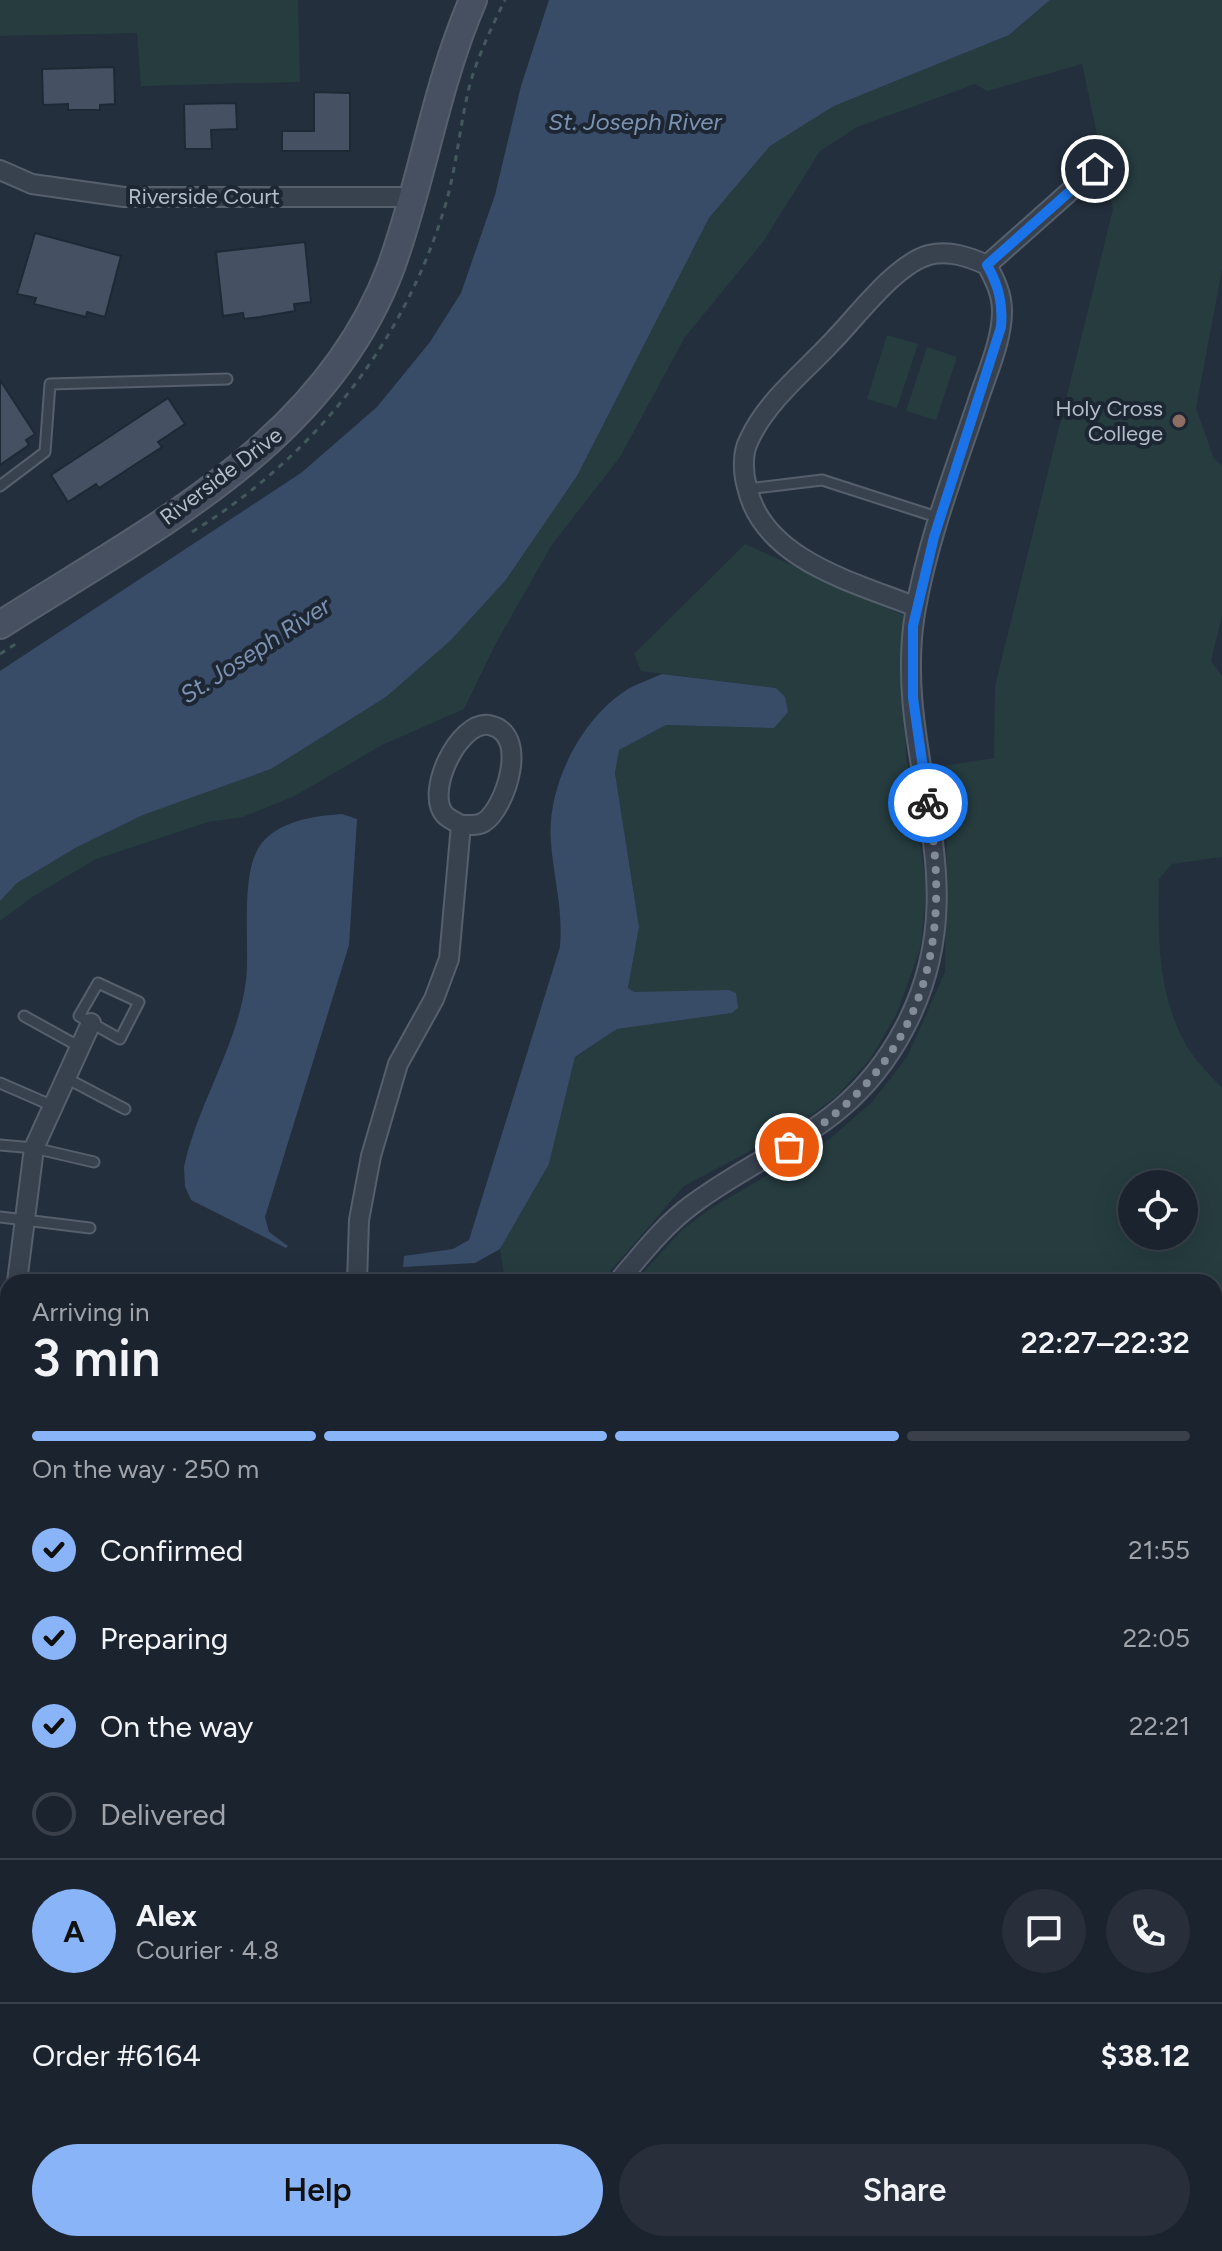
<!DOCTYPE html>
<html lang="en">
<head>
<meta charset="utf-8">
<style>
	body { margin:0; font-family:Figtree,sans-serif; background:#282f3a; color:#f1f3f6; height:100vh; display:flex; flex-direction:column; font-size:30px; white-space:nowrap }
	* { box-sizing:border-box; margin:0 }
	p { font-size:26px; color:#a0a4aa }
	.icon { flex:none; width:44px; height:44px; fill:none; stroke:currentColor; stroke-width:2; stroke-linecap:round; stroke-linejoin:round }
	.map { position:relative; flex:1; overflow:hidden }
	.drawer { position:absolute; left:0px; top:1274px; width:1222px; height:978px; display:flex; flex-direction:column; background:#1b232e; border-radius:24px 24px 0 0; box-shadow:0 8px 32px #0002,0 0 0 2px #39404a }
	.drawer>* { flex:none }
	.buttons { position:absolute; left:1118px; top:1170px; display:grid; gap:16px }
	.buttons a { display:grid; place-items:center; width:80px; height:80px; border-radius:50%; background:#1b232e; box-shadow:0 8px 32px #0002,0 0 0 2px #39404a; font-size:40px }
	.pin { position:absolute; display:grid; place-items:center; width:68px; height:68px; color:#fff; margin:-34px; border:4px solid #fff; border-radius:50%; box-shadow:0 2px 8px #0007 }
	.courier { position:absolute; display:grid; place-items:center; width:80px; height:80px; margin:-40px; border:6px solid #1a73e8; border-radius:50%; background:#fff; color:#222; box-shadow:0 2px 10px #0007 }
	.summary em { font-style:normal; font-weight:600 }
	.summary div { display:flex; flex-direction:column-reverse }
	.summary { display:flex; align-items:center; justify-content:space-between; height:136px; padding:0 32px }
	h1 { font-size:52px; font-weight:600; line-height:60px }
	.bar { display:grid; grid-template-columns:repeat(4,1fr); gap:12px 8px; align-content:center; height:96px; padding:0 32px }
	.bar i { height:10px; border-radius:6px; background:#39404a }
	.bar .selected { background:#8ab4f8 }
	.bar p { grid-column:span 4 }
	.line { display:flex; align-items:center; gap:20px; padding:0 32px; border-top:2px solid #39404a }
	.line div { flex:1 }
	.round { display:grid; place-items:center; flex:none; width:84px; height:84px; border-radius:42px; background:#282f3a }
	ol { padding:0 32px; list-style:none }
	li { display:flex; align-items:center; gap:24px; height:88px }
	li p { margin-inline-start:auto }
	li .icon { padding:8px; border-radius:50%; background:#8ab4f8; color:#111; stroke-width:4 }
	li:last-child { color:#a0a4aa }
	li i { width:44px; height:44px; border:4px solid #39404a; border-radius:50% }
	.button { display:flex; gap:16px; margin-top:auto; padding:16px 32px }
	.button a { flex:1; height:92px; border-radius:48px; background:#8ab4f8; color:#111; font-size:32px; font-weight:600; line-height:92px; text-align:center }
	.button a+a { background:#282f3a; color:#f1f3f6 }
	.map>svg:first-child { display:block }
</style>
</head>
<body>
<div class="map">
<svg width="1222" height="2251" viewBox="0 0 1222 2251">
	<rect width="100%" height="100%" fill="#242f3e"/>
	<!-- green -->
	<path fill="#263c3f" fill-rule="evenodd" d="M0,0H298L300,82L141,86L137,33L0,36Z
		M1050,0H1222V269L1196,408L1214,459L1222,465V615L1211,661L1222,676V857L1172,864L1159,879C1158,938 1157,997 1189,1050C1198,1063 1211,1076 1222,1088V1437H1214V1282H634L683,1229L713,1207L831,1138L872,1102L907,1057L945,972L947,819L936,767L994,758L995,686L1113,209L1082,64L987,91L975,84L857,127L820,151L763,242L685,337L620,457L551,546L495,645L464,709L382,745L295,796L243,817L208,822L96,859L32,897L0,921V901L17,883L77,847L143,815L271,769L386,697L450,641L505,581L577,476L709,218L770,146L834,106L1009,35ZM1132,1184H1184V1236H1132Z
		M887,335L918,344L897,408L867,399Z
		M927,347L957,357L936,420L906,411Z
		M745,544L903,615L906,756L927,890L920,950L896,1015L871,1058L837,1096L795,1127L684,1186L601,1282H505L500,1249L549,1164L575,1058L617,1029L732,1013L738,1008L634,992L628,988L639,927L615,773L619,750L666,725L774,728L776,688L641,671L634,654Z
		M0,1443H8V1546H0Z"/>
	<!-- water -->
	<path fill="#394c67" d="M549,0H1050L1009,35L834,106L770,146L709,218L577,476L505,581L450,641L386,697L271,769L143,815L77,847L17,883L0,901V671L301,473L377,407L430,342L461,293L495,195L521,86Z
		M662,674L776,688L785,697L788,712L774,728L666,725L619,750L615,773L639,927L628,988L634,992L729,990L736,993L738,1008L732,1013L617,1029L575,1057L549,1164L500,1249L475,1263L403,1267L404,1256L453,1249L469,1240L560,947C563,907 554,881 551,843C546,788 580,719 628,689C639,683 651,679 662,674Z
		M342,814L357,819L349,945L265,1217L269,1232L288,1246L286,1248L191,1200L185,1186L184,1167C198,1103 237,1047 246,981C250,945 240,877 259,847C276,821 314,816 342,814Z"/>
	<!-- building -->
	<path fill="#455162" stroke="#1f2835" stroke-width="2" d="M114,67L115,104L100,105V110H68V104L43,105L42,69Z
		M314,92L350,93V151H282V131H314Z
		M236,103L237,129L211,130L212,149H185L184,104Z
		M35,233L121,256L105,317L87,312L86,317L34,304L36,298L17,294Z
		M305,242L311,302L294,304L295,311L260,317L244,319L243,313L223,316L216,252Z
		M0,380L35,434L26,440L29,445L0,465Z
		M168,398L185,424L158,442L162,447L99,488L96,484L68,502L51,475Z"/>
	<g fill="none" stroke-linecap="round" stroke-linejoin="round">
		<defs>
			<path id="lane" d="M0,486L45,452L50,384L227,379
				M747,489L822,480L940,518
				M98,983L139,1002L120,1039L79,1016Z
				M24,1016L80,1047
				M66,1078L125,1109
				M0,1083L53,1106
				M0,1145L34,1148L94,1162
				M0,1217L90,1228
				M0,1554H8
				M1214,1719H1222
				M1214,1984H1222
				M0,2158L8,2169
				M63,2244L68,2251
				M753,2244L780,2251"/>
			<path id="street" d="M0,170L32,184L124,197H412
				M987,265L1095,169
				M17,1282L34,1148L91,1023
				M357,1282L359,1220L371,1156L398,1064L434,999L449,959L461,825C468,825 478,826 484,822C505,809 531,733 489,725C459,720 424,793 445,815C449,819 456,822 461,825
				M618,1282C641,1255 664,1225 693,1204C776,1143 851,1129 904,1029C983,881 891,761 915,613C927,542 954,472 977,404C986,375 1002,342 1002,311C1002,294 995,280 987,265C969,257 950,250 929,255C895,264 856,318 831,343C803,373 766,402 749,440C742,453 743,473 747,487C763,560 854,582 916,607
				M0,1431L8,1361
				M1214,1851H1222
				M1214,2122H1222
				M329,2244L351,2251
				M928,2244V2251
				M536,2251L546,2244"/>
			<path id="secondary" d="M0,625C150,529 325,444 391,267C423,179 435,88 473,0
				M1214,1588H1222
				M0,1695H8"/>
		</defs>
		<!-- lane casing -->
		<use href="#lane" stroke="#565f6c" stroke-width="13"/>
		<!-- street casing -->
		<use href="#street" stroke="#565f6c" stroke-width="22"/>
		<!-- secondary casing -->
		<use href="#secondary" stroke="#565f6c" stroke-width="30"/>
		<!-- path -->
		<path stroke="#44595c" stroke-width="3" stroke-dasharray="6 6" stroke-linecap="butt" d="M192,532C315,456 405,342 446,203C457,164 460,123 470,84C478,56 492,26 505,0
			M0,654L20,641
			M1214,1404H1222
			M0,1510H8"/>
		<!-- lane -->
		<use href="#lane" stroke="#38414e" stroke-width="9"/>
		<!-- street -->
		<use href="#street" stroke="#38414e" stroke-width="18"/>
		<!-- secondary -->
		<use href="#secondary" stroke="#465061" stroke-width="26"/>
	</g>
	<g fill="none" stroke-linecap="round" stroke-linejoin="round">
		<!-- done -->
		<path stroke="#828b98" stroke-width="8" stroke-dasharray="0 14.4" d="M789,1147C921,1065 954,951 928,803"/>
		<!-- route -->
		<path stroke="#1a73e8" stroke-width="10" d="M928,803L913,698V626L934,537L1001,327C1003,304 999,286 987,265L1095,169"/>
	</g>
	<!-- markers -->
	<circle fill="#8d6e63" stroke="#1d2633" stroke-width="3" cx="1179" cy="421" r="8"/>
	<g text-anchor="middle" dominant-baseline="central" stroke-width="8" stroke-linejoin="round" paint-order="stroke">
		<!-- street labels -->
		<g font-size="22" fill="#b4bcc9" stroke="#1d2633">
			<text x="204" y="196">Riverside Court</text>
			<text transform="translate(221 476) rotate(-37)">Riverside Drive</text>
		</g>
		<!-- poi labels -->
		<g font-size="22" fill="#b4bcc9" stroke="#1d2633" text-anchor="end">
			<text x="1163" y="408">Holy Cross<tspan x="1163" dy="25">College</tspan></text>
		</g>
		<!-- water labels -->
		<g font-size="24" font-style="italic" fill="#7c92b1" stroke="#1d2633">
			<text x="635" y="121">St. Joseph River</text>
			<text transform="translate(255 650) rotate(-33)">St. Joseph River</text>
		</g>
	</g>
</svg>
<div class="buttons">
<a><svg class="icon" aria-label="locate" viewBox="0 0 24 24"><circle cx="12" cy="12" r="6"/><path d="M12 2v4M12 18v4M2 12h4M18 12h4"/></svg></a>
</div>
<div class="pin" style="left:789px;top:1147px;background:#ea580c"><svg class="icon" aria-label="bag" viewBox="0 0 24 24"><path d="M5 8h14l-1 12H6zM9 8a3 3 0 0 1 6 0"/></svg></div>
<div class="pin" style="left:1095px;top:169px;background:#1f2937"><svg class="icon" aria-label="home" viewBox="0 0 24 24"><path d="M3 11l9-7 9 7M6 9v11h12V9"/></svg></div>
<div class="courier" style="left:928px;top:803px"><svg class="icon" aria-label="bike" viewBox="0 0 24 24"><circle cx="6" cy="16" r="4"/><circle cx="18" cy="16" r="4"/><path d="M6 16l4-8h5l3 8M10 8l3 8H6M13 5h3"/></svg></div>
<section class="drawer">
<div class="summary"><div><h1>3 min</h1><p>Arriving in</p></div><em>22:27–22:32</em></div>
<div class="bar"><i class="selected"></i><i class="selected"></i><i class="selected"></i><i></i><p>On the way · 250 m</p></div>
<ol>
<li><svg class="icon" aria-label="check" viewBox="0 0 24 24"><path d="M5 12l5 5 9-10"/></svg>Confirmed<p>21:55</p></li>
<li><svg class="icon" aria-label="check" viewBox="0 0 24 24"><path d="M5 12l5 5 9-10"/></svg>Preparing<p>22:05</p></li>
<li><svg class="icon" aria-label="check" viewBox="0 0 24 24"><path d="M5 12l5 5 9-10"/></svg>On the way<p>22:21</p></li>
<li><i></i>Delivered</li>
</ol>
<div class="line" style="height:144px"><b class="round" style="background:#8ab4f8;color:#111">A</b><div><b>Alex</b><p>Courier · 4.8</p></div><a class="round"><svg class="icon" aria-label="chat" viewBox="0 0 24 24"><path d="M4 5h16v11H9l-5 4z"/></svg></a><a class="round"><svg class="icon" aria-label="phone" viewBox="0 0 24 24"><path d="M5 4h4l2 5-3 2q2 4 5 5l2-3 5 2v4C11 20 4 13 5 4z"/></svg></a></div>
<div class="line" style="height:104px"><div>Order #6164</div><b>$38.12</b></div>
<div class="button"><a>Help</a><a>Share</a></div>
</section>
</div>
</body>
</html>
